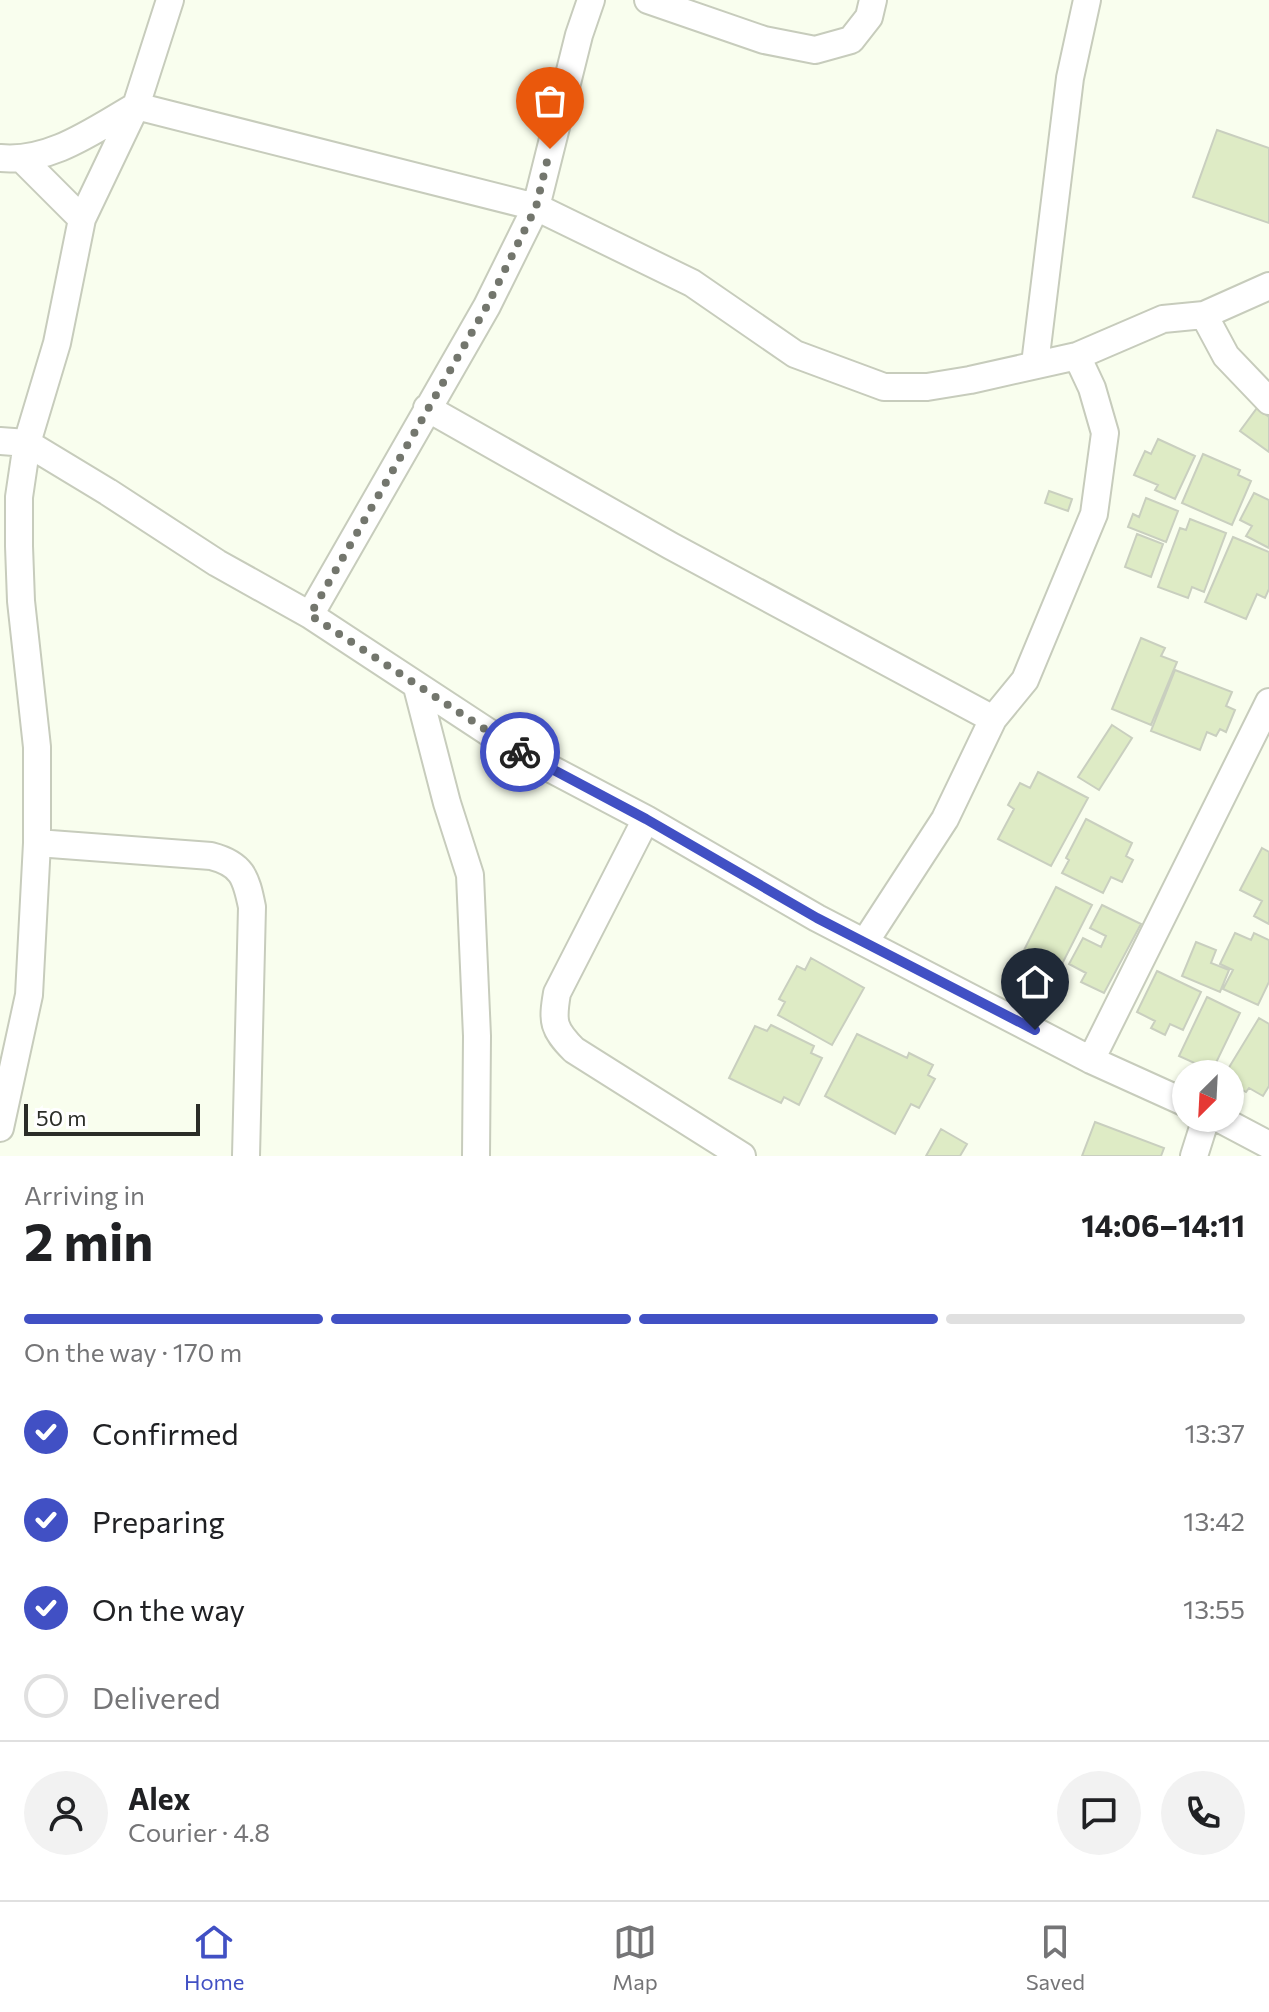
<!DOCTYPE html>
<html lang="en">
<head>
<meta charset="utf-8">
<style>
	body { margin:0; font-family:Commissioner,sans-serif; background:#f2f2f2; color:#202124; height:100vh; display:flex; flex-direction:column; font-size:30px; white-space:nowrap }
	* { box-sizing:border-box; margin:0 }
	p { font-size:26px; color:#757577 }
	.icon { flex:none; width:44px; height:44px; fill:none; stroke:currentColor; stroke-width:2; stroke-linecap:round; stroke-linejoin:round }
	.map { position:relative; height:1156px; overflow:hidden }
	.panel { display:flex; flex-direction:column; background:#fff; flex:1 }
	.panel>* { flex:none }
	.needle { width:52px; rotate:204deg }
	.controls { position:absolute; left:1172px; top:1060px; display:grid; gap:16px }
	.controls a { display:grid; place-items:center; width:72px; height:72px; border-radius:50%; background:#fff; box-shadow:0 2px 6px #0004; font-size:40px }
	.scale { position:absolute; left:24px; bottom:20px; width:176px; box-sizing:border-box; padding-left:8px; border:4px solid #2b2d27; border-top:0; font-size:22px; line-height:28px; white-space:nowrap; color:#2b2d27; -webkit-text-stroke:6px #fff; paint-order:stroke }
	.pin { position:absolute; display:grid; place-items:center; width:68px; height:68px; color:#fff; margin:-82px -34px; border-radius:50% 50% 50% 0; rotate:-45deg; box-shadow:0 0 8px #0007 }
	.pin .icon { rotate:45deg }
	.courier { position:absolute; display:grid; place-items:center; width:80px; height:80px; margin:-40px; border:6px solid #4150c4; border-radius:50%; background:#fff; color:#222; box-shadow:0 2px 10px #0007 }
	.overview em { font-style:normal; font-weight:700 }
	.overview div { display:flex; flex-direction:column-reverse }
	.overview { display:flex; align-items:center; justify-content:space-between; height:136px; padding:0 24px }
	h1 { font-size:52px; font-weight:700; line-height:60px }
	.bar { display:grid; grid-template-columns:repeat(4,1fr); gap:12px 8px; align-content:center; height:96px; padding:0 24px }
	.bar i { height:10px; border-radius:6px; background:#e0e0e0 }
	.bar .current { background:#4150c4 }
	.bar p { grid-column:span 4 }
	.line { display:flex; align-items:center; gap:20px; padding:0 24px; border-top:2px solid #e0e0e0 }
	.line div { flex:1 }
	.round { display:grid; place-items:center; flex:none; width:84px; height:84px; border-radius:42px; background:#f2f2f2 }
	ol { padding:0 24px; list-style:none }
	li { display:flex; align-items:center; gap:24px; height:88px }
	li p { margin-inline-start:auto }
	li .icon { padding:8px; border-radius:50%; background:#4150c4; color:#fff; stroke-width:4 }
	li:last-child { color:#757577 }
	li i { width:44px; height:44px; border:4px solid #e0e0e0; border-radius:50% }
	.dock { display:flex; justify-content:space-around; align-items:center; height:112px; border-top:2px solid #e0e0e0; background:#fff; font-size:22px; color:#757577 }
	.dock a { display:grid; justify-items:center; gap:4px }
	.dock .current { color:#4150c4 }
	.map>svg:first-child { display:block }
</style>
</head>
<body>
<div class="map">
<svg width="1269" height="1156" viewBox="0 0 1269 1156">
	<rect width="100%" height="100%" fill="#f9feee"/>
	<!-- building -->
	<path fill="#deebc5" stroke="#c9cfbf" stroke-width="2" d="M1217,130L1269,148V223L1193,197Z
		M1257,408L1269,417V452L1240,431Z
		M1158,439L1195,456L1175,499L1155,490L1158,485L1134,475L1145,451L1151,454Z
		M1203,454L1240,470L1238,475L1251,481L1232,525L1182,503Z
		M1049,491L1072,499L1068,511L1045,503Z
		M1254,493L1269,500V548L1246,536L1252,526L1240,520Z
		M1146,498L1178,511L1166,542L1128,527L1133,514L1139,517Z
		M1190,519L1226,533L1204,592L1192,587L1188,598L1158,587L1180,528L1186,530Z
		M1137,534L1163,544L1151,577L1125,567Z
		M1233,537L1269,552V589L1265,598L1257,594L1246,619L1205,602Z
		M1141,638L1165,648L1161,656L1177,662L1151,725L1112,709Z
		M1175,670L1232,692L1226,706L1235,710L1226,732L1220,729L1216,736L1207,732L1200,750L1151,731Z
		M1112,725L1132,738L1099,790L1078,777Z
		M1038,772L1088,798L1051,866L998,839L1014,809L1008,805L1020,783L1030,788Z
		M1086,819L1132,843L1126,856L1133,860L1122,882L1111,877L1103,893L1062,873L1069,860L1066,858Z
		M1262,848L1269,852V924L1254,916L1262,901L1240,890Z
		M1056,887L1092,905L1059,970L1023,952Z
		M1102,905L1141,924L1104,993L1081,982L1086,973L1069,964L1083,938L1101,947L1106,936L1090,928Z
		M1235,933L1251,940L1254,933L1269,940V982L1258,1005L1223,989L1233,970L1220,964Z
		M1196,942L1216,950L1211,963L1229,970L1220,992L1182,976Z
		M811,958L864,988L832,1045L778,1015L785,1002L779,999L797,966L805,970Z
		M1157,971L1201,992L1183,1030L1170,1024L1165,1035L1151,1028L1155,1021L1137,1012Z
		M1207,997L1240,1013L1212,1071L1179,1056Z
		M1259,1018L1269,1024V1086L1263,1096L1249,1088L1246,1092L1230,1083V1074H1225Z
		M771,1025L814,1046L811,1053L822,1058L799,1105L784,1097L781,1103L729,1078L755,1026L767,1031Z
		M857,1034L907,1058L909,1053L933,1065L928,1075L935,1079L919,1108L911,1104L895,1134L825,1096Z
		M1095,1122L1164,1148L1161,1156H1082Z
		M941,1129L967,1144L960,1156H926Z"/>
	<g fill="none" stroke-linecap="round" stroke-linejoin="round">
		<defs>
			<path id="minor" d="M648,0L764,40L815,50L851,40L869,17L873,0
				M0,158C50,163 94,130 136,106L536,207L692,283L795,354L884,387H927L970,380L1077,356L1163,319L1204,315L1269,286
				M23,160L82,219
				M1204,315L1226,356L1269,401
				M1035,364L1070,78L1087,0
				M427,408L671,546L993,719
				M0,441L27,443L108,492L217,563L310,615L517,751L646,819L817,918L1091,1060L1186,1103
				M310,615L487,306L536,207L579,35L591,0
				M417,687L447,803L470,875L477,1036L476,1156
				M646,819L557,993C552,1022 553,1029 574,1050L742,1156
				M37,843L211,856C242,864 246,877 252,907L246,1156
				M865,942L945,819L993,719L1025,680L1094,514L1105,433L1092,388L1077,356
				M1091,1060L1269,702
				M1218,1118L1269,1145
				M0,1128L29,995L37,843V747L21,601L19,546V497L27,443L57,343L82,219L136,106L170,0
				M1194,1156L1206,1118"/>
		</defs>
		<!-- minor casing -->
		<use href="#minor" stroke="#c7ccbc" stroke-width="30"/>
		<!-- minor -->
		<use href="#minor" stroke="#fff" stroke-width="26"/>
	</g>
	<g fill="none" stroke-linecap="round" stroke-linejoin="round">
		<!-- done -->
		<path stroke="#73766d" stroke-width="8" stroke-dasharray="0 14.4" d="M520,752L310,615L487,306L536,207L550,149"/>
		<!-- route -->
		<path stroke="#4150c4" stroke-width="10" d="M520,752L646,819L817,918L1035,1030"/>
	</g>
</svg>
<div class="controls">
<a><svg class="needle" viewBox="-14 -14 28 28"><path d="M0-13l5 13h-10z" fill="#e53935"/><path d="M0 13l5-13h-10z" fill="#757577"/></svg></a>
</div>
<div class="scale">50 m</div>
<div class="pin" style="left:550px;top:149px;background:#ea580c"><svg class="icon" aria-label="bag" viewBox="0 0 24 24"><path d="M5 8h14l-1 12H6zM9 8a3 3 0 0 1 6 0"/></svg></div>
<div class="pin" style="left:1035px;top:1030px;background:#1f2937"><svg class="icon" aria-label="home" viewBox="0 0 24 24"><path d="M3 11l9-7 9 7M6 9v11h12V9"/></svg></div>
<div class="courier" style="left:520px;top:752px"><svg class="icon" aria-label="bike" viewBox="0 0 24 24"><circle cx="6" cy="16" r="4"/><circle cx="18" cy="16" r="4"/><path d="M6 16l4-8h5l3 8M10 8l3 8H6M13 5h3"/></svg></div>
</div>
<section class="panel">
<div class="overview"><div><h1>2 min</h1><p>Arriving in</p></div><em>14:06–14:11</em></div>
<div class="bar"><i class="current"></i><i class="current"></i><i class="current"></i><i></i><p>On the way · 170 m</p></div>
<ol>
<li><svg class="icon" aria-label="check" viewBox="0 0 24 24"><path d="M5 12l5 5 9-10"/></svg>Confirmed<p>13:37</p></li>
<li><svg class="icon" aria-label="check" viewBox="0 0 24 24"><path d="M5 12l5 5 9-10"/></svg>Preparing<p>13:42</p></li>
<li><svg class="icon" aria-label="check" viewBox="0 0 24 24"><path d="M5 12l5 5 9-10"/></svg>On the way<p>13:55</p></li>
<li><i></i>Delivered</li>
</ol>
<div class="line" style="height:144px"><a class="round"><svg class="icon" aria-label="person" viewBox="0 0 24 24"><circle cx="12" cy="8" r="4"/><path d="M4 21q1-7 8-7t8 7"/></svg></a><div><b>Alex</b><p>Courier · 4.8</p></div><a class="round"><svg class="icon" aria-label="chat" viewBox="0 0 24 24"><path d="M4 5h16v11H9l-5 4z"/></svg></a><a class="round"><svg class="icon" aria-label="phone" viewBox="0 0 24 24"><path d="M5 4h4l2 5-3 2q2 4 5 5l2-3 5 2v4C11 20 4 13 5 4z"/></svg></a></div>
</section>
<nav class="dock">
<a class="current"><svg class="icon" aria-label="home" viewBox="0 0 24 24"><path d="M3 11l9-7 9 7M6 9v11h12V9"/></svg>Home</a>
<a><svg class="icon" aria-label="map" viewBox="0 0 24 24"><path d="M3 6l6-2 6 2 6-2v14l-6 2-6-2-6 2zM9 4v14M15 6v14"/></svg>Map</a>
<a><svg class="icon" aria-label="saved" viewBox="0 0 24 24"><path d="M7 4h10v16l-5-4-5 4z"/></svg>Saved</a>
</nav>
</body>
</html>
